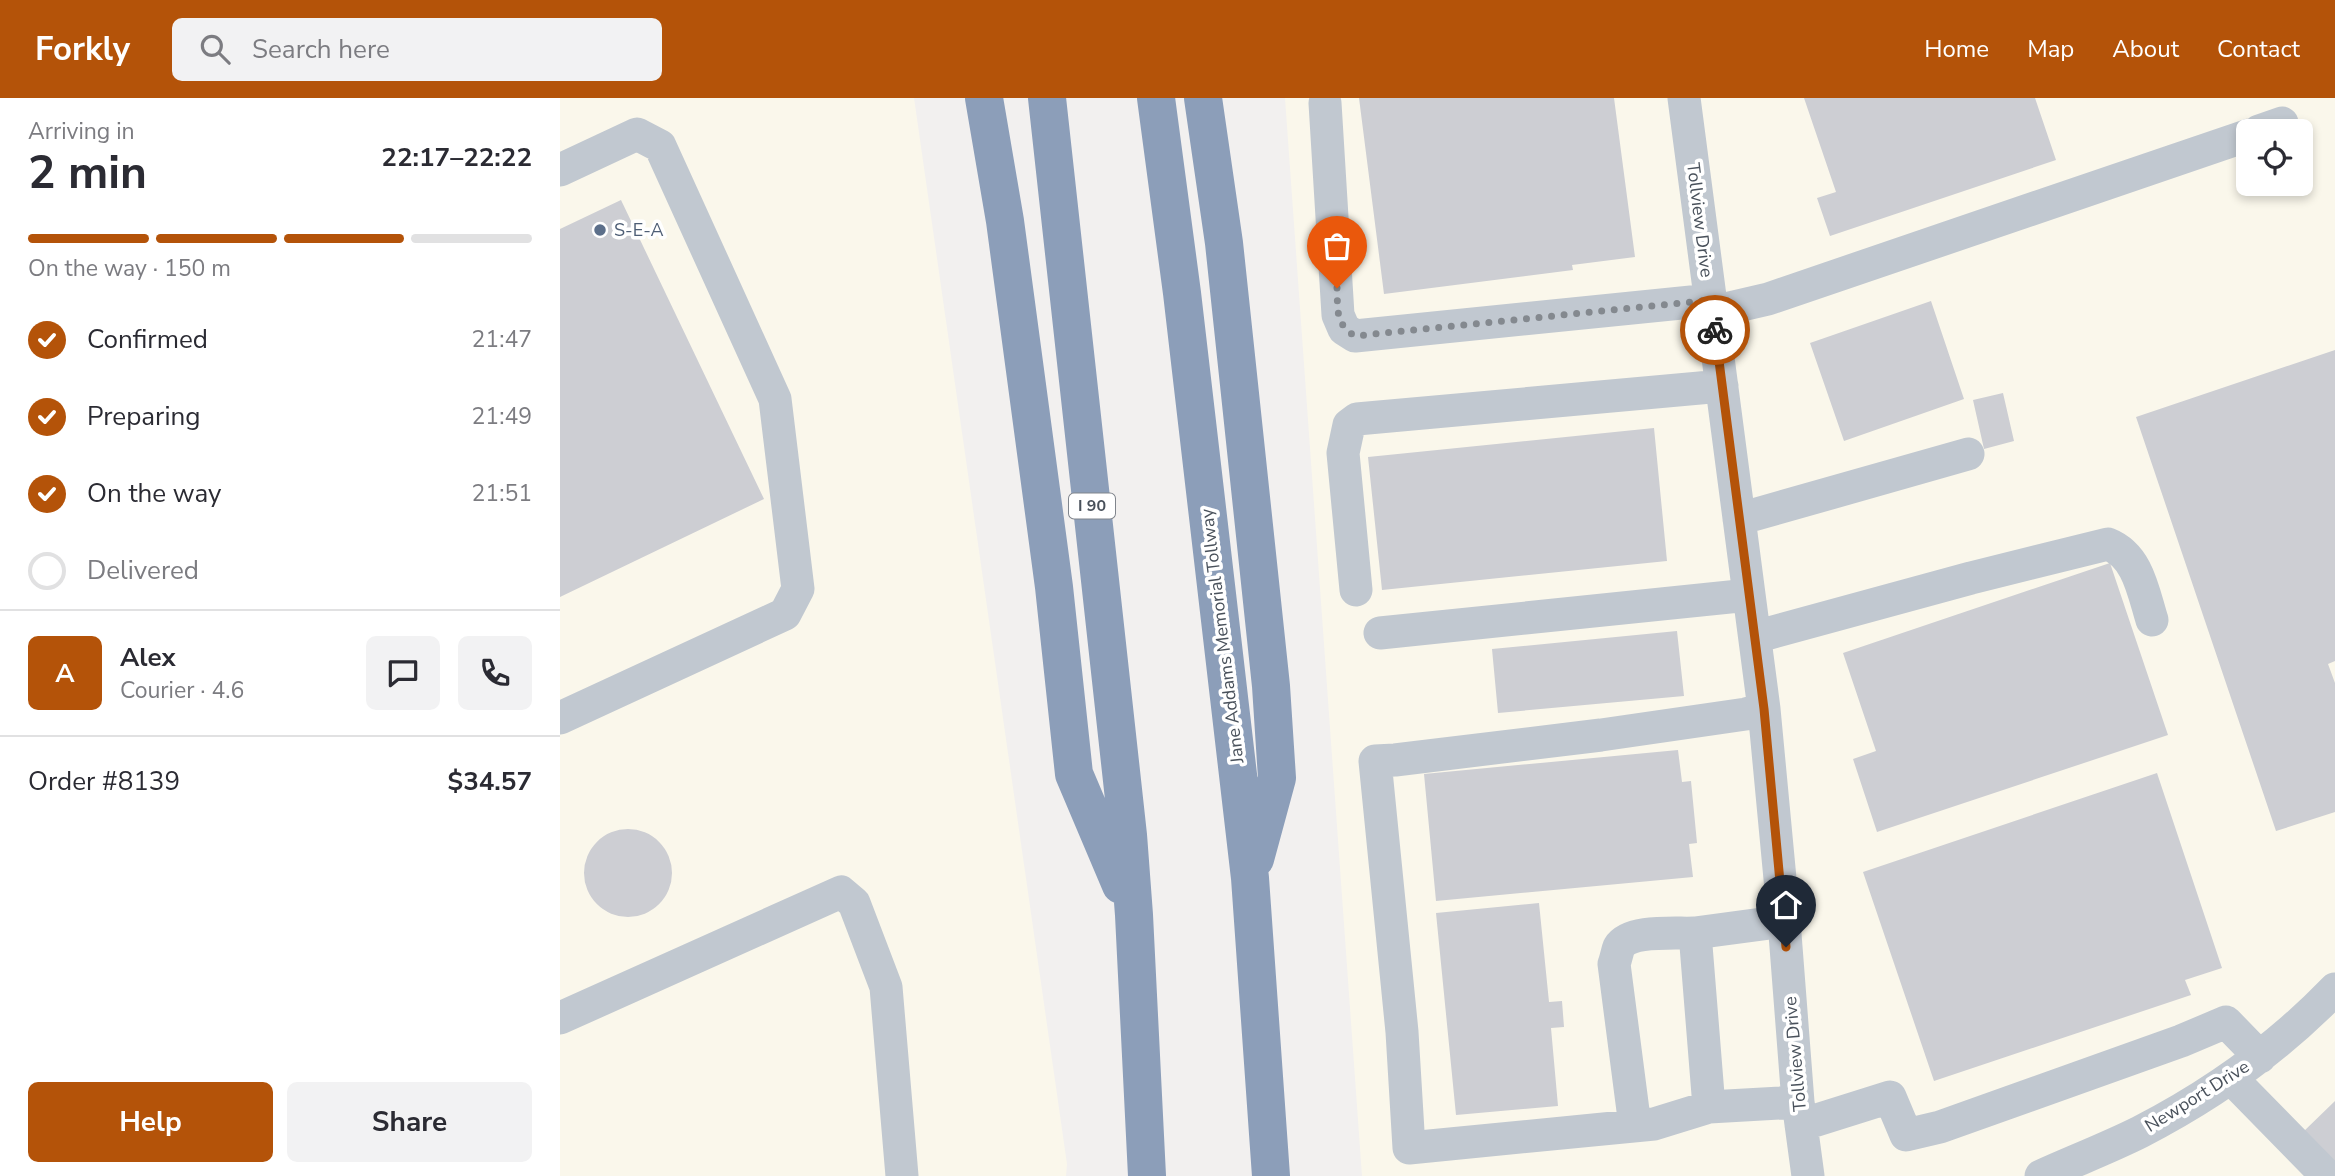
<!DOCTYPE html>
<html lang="en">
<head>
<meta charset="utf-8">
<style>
	body { margin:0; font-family:"Nunito Sans",sans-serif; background:#f2f2f3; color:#2b2b33; height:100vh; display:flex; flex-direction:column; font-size:26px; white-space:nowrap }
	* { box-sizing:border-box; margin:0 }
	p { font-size:23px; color:#7c7c81 }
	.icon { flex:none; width:38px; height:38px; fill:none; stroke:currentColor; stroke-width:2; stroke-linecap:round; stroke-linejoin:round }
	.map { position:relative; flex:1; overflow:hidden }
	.details { display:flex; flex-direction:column; background:#fff; width:560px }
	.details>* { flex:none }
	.fabs { position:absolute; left:1676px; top:21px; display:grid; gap:14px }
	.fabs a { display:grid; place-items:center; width:77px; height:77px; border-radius:10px; background:#fff; box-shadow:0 4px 10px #0003; font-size:35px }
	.pin { position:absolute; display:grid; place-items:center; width:60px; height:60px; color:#fff; margin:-72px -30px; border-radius:50% 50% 50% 0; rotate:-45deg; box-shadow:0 0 7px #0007 }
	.pin .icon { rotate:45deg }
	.courier { position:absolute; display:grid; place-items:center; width:70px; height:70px; margin:-35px; border:5px solid #b45309; border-radius:50%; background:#fff; color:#222; box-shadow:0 2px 9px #0007 }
	.summary em { font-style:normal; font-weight:700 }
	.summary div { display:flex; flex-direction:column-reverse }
	.summary { display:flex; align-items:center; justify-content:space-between; height:119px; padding:0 28px }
	h1 { font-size:46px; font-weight:700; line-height:52px }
	.bar { display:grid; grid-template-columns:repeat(4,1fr); gap:10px 7px; align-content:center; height:84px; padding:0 28px }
	.bar i { height:9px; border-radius:5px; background:#e1e1e2 }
	.bar .active { background:#b45309 }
	.bar p { grid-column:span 4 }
	.line { display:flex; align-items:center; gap:18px; padding:0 28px; border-top:2px solid #e1e1e2 }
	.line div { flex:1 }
	.round { display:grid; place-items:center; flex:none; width:74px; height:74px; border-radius:10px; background:#f2f2f3 }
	ol { padding:0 28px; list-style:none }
	li { display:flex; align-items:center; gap:21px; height:77px }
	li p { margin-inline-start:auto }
	li .icon { padding:7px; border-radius:50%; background:#b45309; color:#fff; stroke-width:4 }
	li:last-child { color:#7c7c81 }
	li i { width:38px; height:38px; border:4px solid #e1e1e2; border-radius:50% }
	.button { display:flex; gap:14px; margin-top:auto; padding:14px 28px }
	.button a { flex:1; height:80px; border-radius:10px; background:#b45309; color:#fff; font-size:28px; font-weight:700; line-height:80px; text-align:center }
	.button a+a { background:#f2f2f3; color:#2b2b33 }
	header { display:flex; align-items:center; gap:42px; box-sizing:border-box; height:98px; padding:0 35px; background:#b45309; color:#fff }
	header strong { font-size:33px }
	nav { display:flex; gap:38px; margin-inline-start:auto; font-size:24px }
	.search { width:490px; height:63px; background:#f2f2f3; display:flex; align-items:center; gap:18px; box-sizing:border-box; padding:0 24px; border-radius:10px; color:#7c7c81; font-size:26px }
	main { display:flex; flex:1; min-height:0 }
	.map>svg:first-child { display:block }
</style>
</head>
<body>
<header>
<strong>Forkly</strong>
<div class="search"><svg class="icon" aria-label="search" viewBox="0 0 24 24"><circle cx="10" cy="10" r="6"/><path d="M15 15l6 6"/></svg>Search here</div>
<nav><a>Home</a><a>Map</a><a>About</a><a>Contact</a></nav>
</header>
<main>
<section class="details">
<div class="summary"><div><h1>2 min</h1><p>Arriving in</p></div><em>22:17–22:22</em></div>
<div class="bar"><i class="active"></i><i class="active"></i><i class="active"></i><i></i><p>On the way · 150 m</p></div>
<ol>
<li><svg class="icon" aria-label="check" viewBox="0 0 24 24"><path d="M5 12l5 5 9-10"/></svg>Confirmed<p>21:47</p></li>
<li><svg class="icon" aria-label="check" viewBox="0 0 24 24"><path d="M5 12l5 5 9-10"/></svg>Preparing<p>21:49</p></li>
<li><svg class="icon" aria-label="check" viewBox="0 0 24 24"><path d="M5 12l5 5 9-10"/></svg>On the way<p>21:51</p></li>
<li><i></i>Delivered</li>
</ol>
<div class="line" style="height:126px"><b class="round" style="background:#b45309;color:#fff">A</b><div><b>Alex</b><p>Courier · 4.6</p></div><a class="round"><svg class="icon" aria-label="chat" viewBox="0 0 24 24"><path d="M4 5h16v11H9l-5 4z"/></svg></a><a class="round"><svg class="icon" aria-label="phone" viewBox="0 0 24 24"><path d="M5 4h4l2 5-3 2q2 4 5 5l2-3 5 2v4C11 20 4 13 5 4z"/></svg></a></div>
<div class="line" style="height:91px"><div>Order #8139</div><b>$34.57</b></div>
<div class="button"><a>Help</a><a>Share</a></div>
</section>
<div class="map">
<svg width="1775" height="1078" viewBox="0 0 1775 1078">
	<rect width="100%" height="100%" fill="#f2f0ef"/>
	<!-- commercial -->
	<path fill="#faf7eb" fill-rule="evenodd" d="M0,0H354L507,1066L506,1078H0Z
		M725,0H1775V1078H802ZM1689,33H1741V86H1689Z"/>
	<!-- building -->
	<path fill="#cdced3" d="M799,0H1054L1075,159L1012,167L1013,172L824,196Z
		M1244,0H1475L1496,62L1270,138L1257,100L1276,94Z
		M61,102L204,401L0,499V131Z
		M1371,203L1404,301L1284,343L1250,245Z
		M1775,252V563L1768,566L1775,585V714L1716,733L1576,319Z
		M1443,295L1454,343L1424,351L1413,302Z
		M1094,330L1107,463L822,492L808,359Z
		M1550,465L1608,637L1317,734L1293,661L1316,653L1283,555Z
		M1117,533L1124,598L938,615L932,551Z
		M1118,652L1122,684L1131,683L1137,745L1129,746L1133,779L876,803L864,676Z
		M1597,675L1662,870L1625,882L1631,897L1374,983L1303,774Z
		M24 775a44 44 0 1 1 88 0a44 44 0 1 1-88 0Z
		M979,805L989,904L1002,903L1004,929L991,930L998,1008L896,1017L876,815Z
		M1775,1003V1067L1743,1034Z"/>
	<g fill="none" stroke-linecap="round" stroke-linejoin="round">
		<!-- minor -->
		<path stroke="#c1c8d0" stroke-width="33" d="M1124,0L1204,611L1224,823L1238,1004L1248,1078
			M765,5L778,217L784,231L795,238L1151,202
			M1699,33L1722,25
			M0,72L77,36L100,48L215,301L238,491L225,516L0,620
			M1152,214L1208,201L1689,37
			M1179,421L1408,356
			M796,492L783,355L789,327L797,321L1162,288
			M820,535L1189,497
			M1195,539L1411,480L1548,446C1578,458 1583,493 1592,522
			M1204,611L1186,616L1041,637L835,662L815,663L842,934L849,1050L1094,1026L1149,1009L1238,1004
			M0,920L281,794L294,805L326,889L342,1078
			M1671,980L1767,1078
			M1149,1009L1135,835L1224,823
			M1241,1027L1330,999L1346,1037L1380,1029L1621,943L1666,924L1700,959
			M1075,1028L1054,866C1056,861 1057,854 1059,849C1070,831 1116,836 1135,835
			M1481,1078C1514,1063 1548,1050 1580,1034C1652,997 1719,949 1775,891"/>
		<!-- highway -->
		<path stroke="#8c9eb9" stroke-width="38" d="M424,0L445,123L494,489L514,676L561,787
			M487,0L568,737L574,817L587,1078
			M596,0L622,195L690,780L711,1078
			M643,0L664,145L711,588L717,680L695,761"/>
	</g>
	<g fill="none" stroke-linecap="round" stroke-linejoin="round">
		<!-- done -->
		<path stroke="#84898f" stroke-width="7" stroke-dasharray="0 12.6" d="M777,190C778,212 775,226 795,238L1151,202L1155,232"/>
		<!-- route -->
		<path stroke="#b45309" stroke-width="9" d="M1155,232L1204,611L1226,849"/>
	</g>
	<!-- markers -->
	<circle fill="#5c6f8a" stroke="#fff" stroke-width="2.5" cx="40" cy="132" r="7"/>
	<g text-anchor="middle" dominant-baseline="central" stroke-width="7" stroke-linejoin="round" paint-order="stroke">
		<!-- shield labels -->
		<rect fill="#fff" stroke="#80858c" stroke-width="2" x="509" y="395.5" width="46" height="25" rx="5"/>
		<g font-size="16" font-weight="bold" fill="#49515b">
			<text x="532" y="408">I 90</text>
		</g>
		<!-- street labels -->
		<g font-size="18" fill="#49515b" stroke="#fff">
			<text transform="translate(1140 122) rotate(83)">Tollview Drive</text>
			<text transform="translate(662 538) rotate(-97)">Jane Addams Memorial Tollway</text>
			<text transform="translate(1235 956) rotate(-95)">Tollview Drive</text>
			<text transform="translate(1637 998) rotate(-32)">Newport Drive</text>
		</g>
		<!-- service labels -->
		<g font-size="18" fill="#4e5e75" stroke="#fff" text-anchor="start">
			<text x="54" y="132">S-E-A</text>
		</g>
	</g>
</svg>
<div class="fabs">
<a><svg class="icon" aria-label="locate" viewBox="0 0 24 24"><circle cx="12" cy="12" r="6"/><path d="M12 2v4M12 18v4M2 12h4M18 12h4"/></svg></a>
</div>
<div class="pin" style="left:777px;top:190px;background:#ea580c"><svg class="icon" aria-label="bag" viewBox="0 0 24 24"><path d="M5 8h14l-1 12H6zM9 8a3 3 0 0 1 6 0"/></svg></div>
<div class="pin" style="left:1226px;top:849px;background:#1f2937"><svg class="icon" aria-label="home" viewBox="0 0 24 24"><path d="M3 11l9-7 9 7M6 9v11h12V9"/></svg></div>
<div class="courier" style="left:1155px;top:232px"><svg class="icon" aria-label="bike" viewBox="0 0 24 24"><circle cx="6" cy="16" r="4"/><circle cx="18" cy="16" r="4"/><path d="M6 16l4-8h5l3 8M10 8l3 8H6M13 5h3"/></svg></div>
</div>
</main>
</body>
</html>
